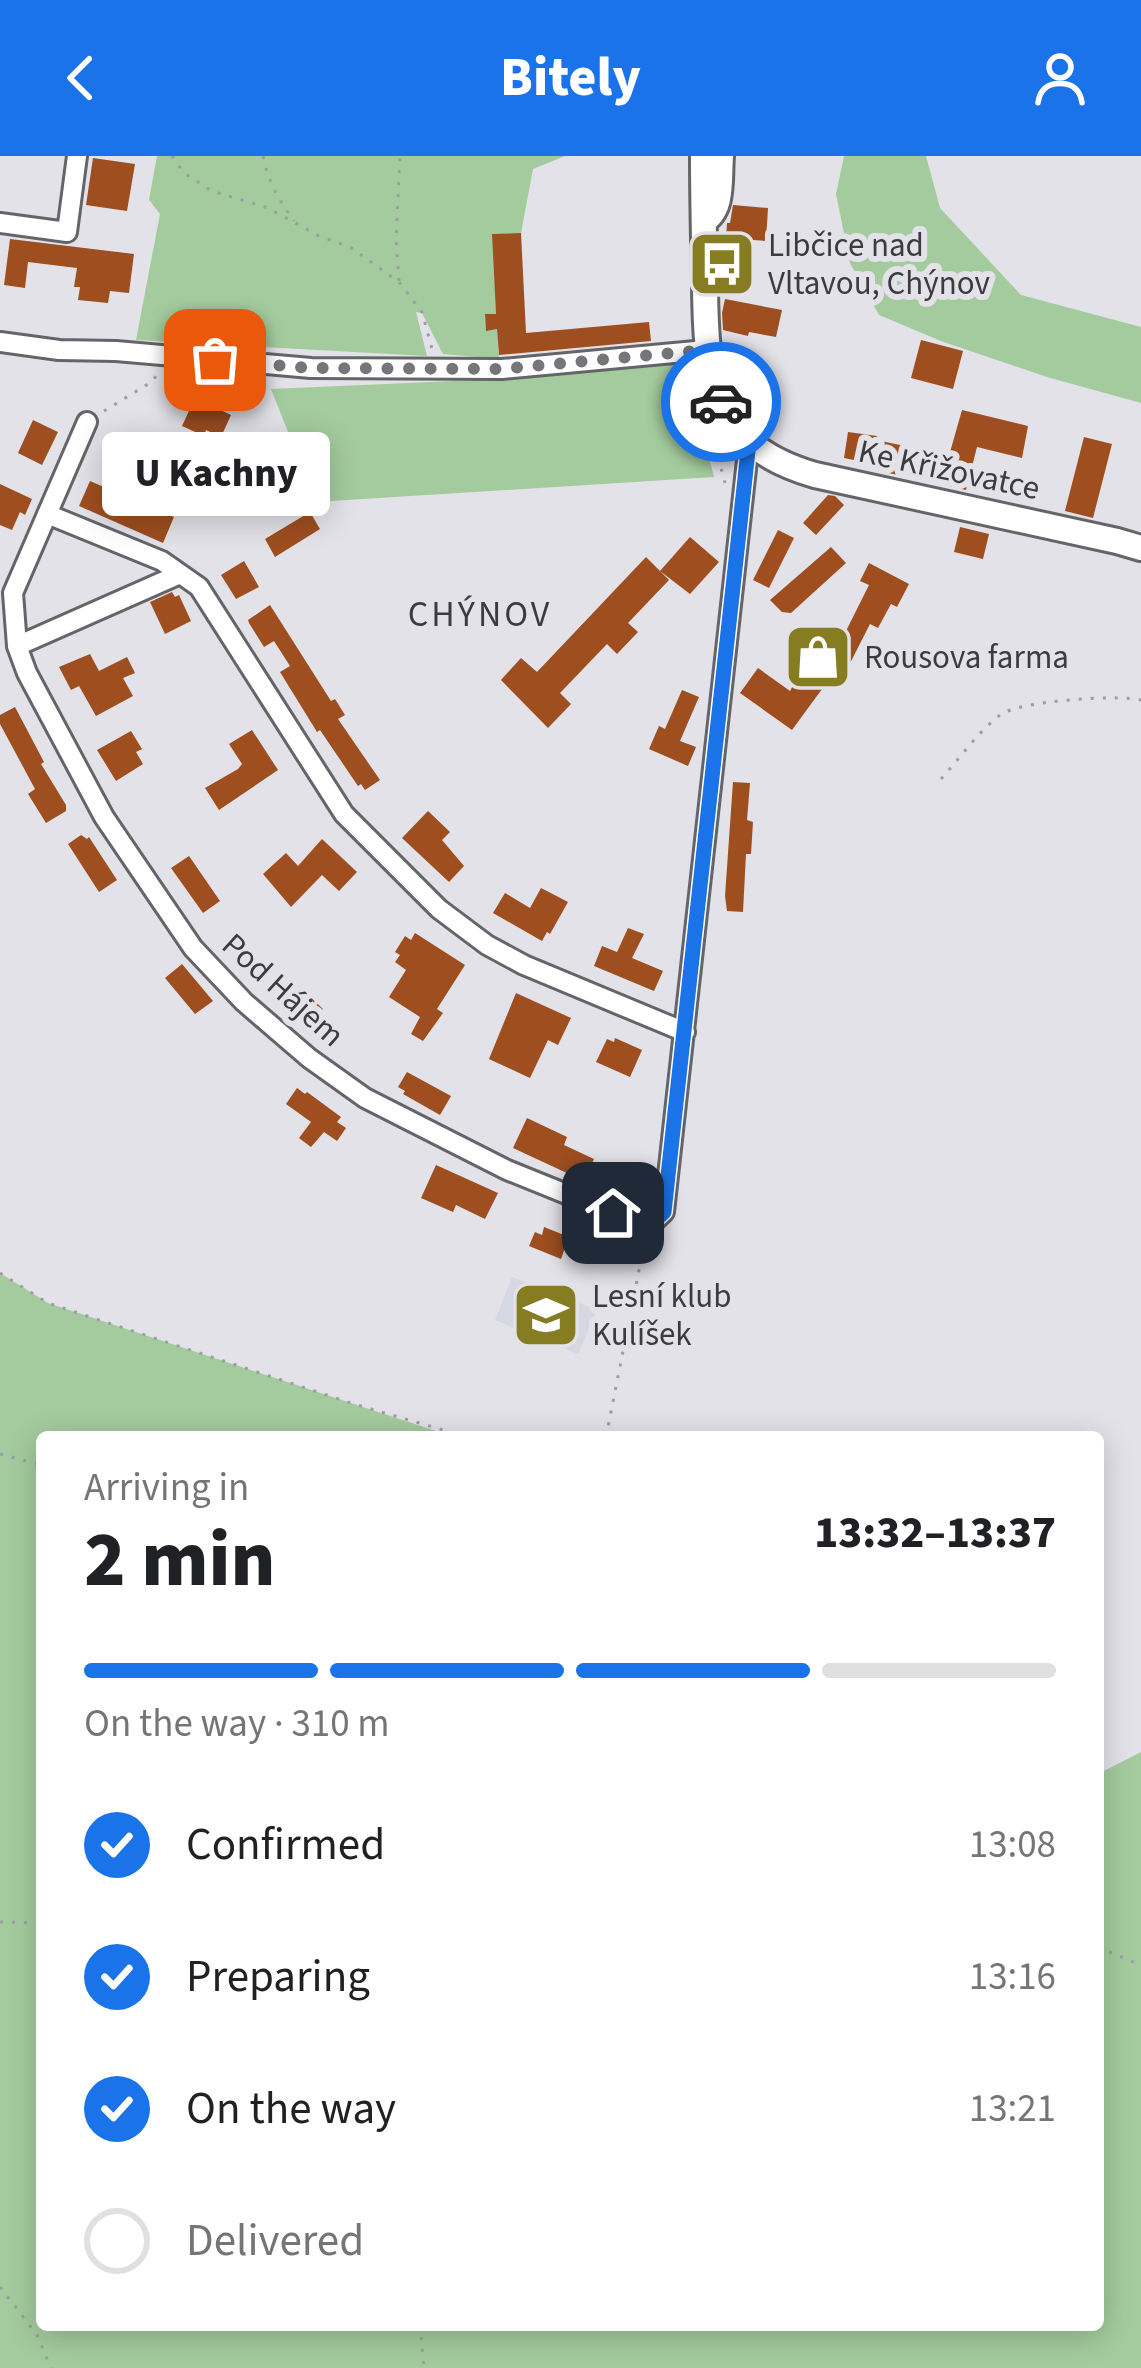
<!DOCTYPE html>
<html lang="en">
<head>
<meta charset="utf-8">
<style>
	body { margin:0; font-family:"Source Sans 3",sans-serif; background:#f6f6f6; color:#202124; height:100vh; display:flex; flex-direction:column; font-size:45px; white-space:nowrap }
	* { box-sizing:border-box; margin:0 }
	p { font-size:39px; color:#757577 }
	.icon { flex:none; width:66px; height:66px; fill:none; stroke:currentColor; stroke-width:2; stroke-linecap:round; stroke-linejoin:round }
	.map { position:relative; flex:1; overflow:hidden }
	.panel { position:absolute; left:36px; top:1275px; width:1068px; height:900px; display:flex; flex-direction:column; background:#fff; border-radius:12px; box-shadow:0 6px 30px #0003 }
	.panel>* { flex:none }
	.pin { position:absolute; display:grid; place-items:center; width:102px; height:102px; color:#fff; margin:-51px; border-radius:24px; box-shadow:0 6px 18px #0006 }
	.courier { position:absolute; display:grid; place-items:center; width:120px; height:120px; margin:-60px; border:9px solid #1a73e8; border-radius:50%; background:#fff; color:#222; box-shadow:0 3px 15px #0007 }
	.bubble { position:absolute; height:84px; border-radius:12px; background:#fff; box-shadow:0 6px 30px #0003; font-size:39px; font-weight:800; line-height:84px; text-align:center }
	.summary em { font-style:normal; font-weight:800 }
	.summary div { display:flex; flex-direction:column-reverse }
	.summary { display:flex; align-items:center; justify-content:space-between; height:204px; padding:0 48px }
	h1 { font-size:78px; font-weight:800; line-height:90px }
	.bar { display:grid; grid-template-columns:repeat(4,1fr); gap:18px 12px; align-content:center; height:144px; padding:0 48px }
	.bar i { height:15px; border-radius:9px; background:#e0e0e0 }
	.bar .active { background:#1a73e8 }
	.bar p { grid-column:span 4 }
	ol { padding:0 48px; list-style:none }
	li { display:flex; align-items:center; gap:36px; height:132px }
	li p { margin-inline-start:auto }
	li .icon { padding:12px; border-radius:50%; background:#1a73e8; color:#fff; stroke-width:4 }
	li:last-child { color:#757577 }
	li i { width:66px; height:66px; border:6px solid #e0e0e0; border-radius:50% }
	header { display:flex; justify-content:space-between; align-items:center; height:156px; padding:0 48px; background:#1a73e8; color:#fff; font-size:54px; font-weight:800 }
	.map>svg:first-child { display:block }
</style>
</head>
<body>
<header><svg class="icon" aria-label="back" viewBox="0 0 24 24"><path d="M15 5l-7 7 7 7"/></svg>Bitely<svg class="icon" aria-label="person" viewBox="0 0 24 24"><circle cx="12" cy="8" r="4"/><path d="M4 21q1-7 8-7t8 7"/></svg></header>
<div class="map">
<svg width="1141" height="2212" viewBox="0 0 1141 2212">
	<rect width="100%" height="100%" fill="#e2e2e8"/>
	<!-- built -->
	<path fill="#d5d7e3" d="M512,1121L597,1154L578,1198L495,1164Z"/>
	<!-- green -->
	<path fill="#a4cb9e" d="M157,0H565L533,13L521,77L493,79L496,158L485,159L486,174L497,173L499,203L443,198L422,157L416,156L427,200L136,184L160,58L149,44Z
		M844,0H926L940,52L1021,139L1141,171V247L1047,221L941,185L879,159L850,107L836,38Z
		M683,202L714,321L316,346L271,233L500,223Z
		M0,1117L48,1147L454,1281H42V2169H1098V1618L1141,1596V2212H0Z"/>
	<!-- building -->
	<path fill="#9e4e1f" d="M93,2L135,8L127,55L86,49Z
		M733,49L768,52L766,85L726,82L727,67H730Z
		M521,77L526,177L649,166L651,185L499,199L497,173L486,175L485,158H496L492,78Z
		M10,83L134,98L129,137L110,135L108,147L78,144L80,131H74L77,112L28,106L25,132L4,129Z
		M725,143L782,154L776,181L749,176L748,180L723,174L722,157Z
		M921,184L963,195L953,233L911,222Z
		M195,242L231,259L221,281L206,274L204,280L182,270Z
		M962,254L1028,270L1022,302L977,291L966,334L941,328Z
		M33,264L58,276L42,309L18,297Z
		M848,276L877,280L876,284L910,291L904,320L878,315L879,309L844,302Z
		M1084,281L1112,288L1093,362L1065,355Z
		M90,325L174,361L163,387L79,350Z
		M0,328L32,343L25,359L20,356L12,374L0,369Z
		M828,339L835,340L844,349L816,379L803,367Z
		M310,356L320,373L275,401L265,383Z
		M960,371L989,378L983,403L954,396Z
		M778,374L794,382L769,432L753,424Z
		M690,381L719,406L690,438L660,415Z
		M831,391L846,407L791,457L782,456L770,444Z
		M646,401L669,424L628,467L638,476L617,498L607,488L560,537L571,548L548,572L501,524L521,502L537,516Z
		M244,405L259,431L236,443L221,419Z
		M869,407L909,428L897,451L891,448L878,472L870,468L840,527L831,532L825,529L792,574L740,537L758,512L790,535L812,494L832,503L869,429L860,425Z
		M172,436L175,441L179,439L191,465L165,478L150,446Z
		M270,449L331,545L335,543L345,559L338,563L380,624L365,634L361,628L358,630L320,574L317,576L280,516L290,510L274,485L264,491L249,467L248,464Z
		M90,498L99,515L127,501L135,517L123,522L133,540L96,560L79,530L71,534L59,511Z
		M682,534L699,541L680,585L696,591L688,610L649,593L659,570L665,573Z
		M15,551L44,606L41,608L66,649V655L46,667L28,638L35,633L0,568V559Z
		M252,574L278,614L219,654L205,632L238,613L242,608L229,588Z
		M131,575L142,593L136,596L143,608L116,625L97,594Z
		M733,626L750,627L747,664L753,666L751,698H746L743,756L727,755L725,740Z
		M428,655L450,676L442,684L464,710L449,726L402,682Z
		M81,679L87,683L89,681L117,724L99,736L68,688Z
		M322,683L357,716L339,735L322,719L291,751L263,718L286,697L298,710Z
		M189,700L220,745L203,757L171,712Z
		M541,732L568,746L550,778L547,776L542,785L493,757L505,737L530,752Z
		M628,772L644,778L632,802L663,815L654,835L594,810L602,790L617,796Z
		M415,777L465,809L437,853L443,857L423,885L411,878L420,861L389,841L406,814L395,806L400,799L395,796L405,780L411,784Z
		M182,808L213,845L195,858L165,822Z
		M285,817L323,853L308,869L278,840L281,836L273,829Z
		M516,837L571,862L558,889L548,884L530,922L489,903Z
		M615,882L642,894L630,921L596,906L607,883L614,886Z
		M407,916L451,940L440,959L403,938L405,935L398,931Z
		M297,932L305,938L307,936L341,961L337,966L346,972L337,985L324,976L311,991L299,982L311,966L286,948Z
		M527,962L567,981L564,989L594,1003L584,1025L513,992Z
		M436,1009L498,1037L485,1063L456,1049L453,1056L421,1042Z
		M544,1071L569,1081L561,1103L529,1090L535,1076L542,1079Z"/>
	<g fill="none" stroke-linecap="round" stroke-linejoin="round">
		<defs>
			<path id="minor" d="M0,67L67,76L77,0
				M704,68C727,56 722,24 724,0
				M0,186L59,194L116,195L311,212L502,213L706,194
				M87,266L13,437L17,490L27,517L104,661L193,792L244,846L309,902L365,942L507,1014L648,1071L664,1056L749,286
				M47,358L162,405L199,431L344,658L439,753L487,789L524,809L685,876
				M17,490L180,418"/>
			<path id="tertiary" d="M703,0C703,43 704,87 705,130C706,224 712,289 815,319L1117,385L1141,392"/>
		</defs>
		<!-- minor casing -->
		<use href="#minor" stroke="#646569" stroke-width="24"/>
		<!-- tertiary casing -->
		<use href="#tertiary" stroke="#646569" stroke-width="30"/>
		<!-- path -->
		<path stroke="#9d9da2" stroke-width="3" stroke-dasharray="3 9" stroke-linecap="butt" d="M172,0L184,17L212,35L268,52L319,80L350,91L399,126L422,156L432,193
			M263,0C268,26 279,44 294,65
			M399,125L396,83L400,0
			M104,255L153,225L158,216
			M712,278L725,327
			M941,623C960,602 978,576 1000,559C1018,545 1117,538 1141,544
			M0,1117L48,1147L354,1248L467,1281
			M606,1281L644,1089
			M0,1298L42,1309
			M0,1766L42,1767
			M1098,1791L1141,1809
			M0,2131L37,2179L51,2212
			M420,2169L424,2212"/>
		<!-- minor -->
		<use href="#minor" stroke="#fff" stroke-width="18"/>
		<!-- tertiary -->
		<use href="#tertiary" stroke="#fff" stroke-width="24"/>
	</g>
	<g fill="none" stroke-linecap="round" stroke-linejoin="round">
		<!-- done -->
		<path stroke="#76767a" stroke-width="12" stroke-dasharray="0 21.6" d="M215,204L310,212L502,213L706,194L721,246"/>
		<!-- route -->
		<path stroke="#1a73e8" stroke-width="15" d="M613,1057L648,1071L664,1056L749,286L733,269L721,246"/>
	</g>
	<!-- icons -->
	<defs>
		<symbol id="bus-square" viewBox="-11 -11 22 22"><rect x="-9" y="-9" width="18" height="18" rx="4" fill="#867c22" stroke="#e2e2e8"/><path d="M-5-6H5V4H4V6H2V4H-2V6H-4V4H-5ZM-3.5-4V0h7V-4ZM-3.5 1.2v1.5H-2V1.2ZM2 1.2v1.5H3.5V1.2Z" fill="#fff"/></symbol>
		<symbol id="shop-square" viewBox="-11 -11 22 22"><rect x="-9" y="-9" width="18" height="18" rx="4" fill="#867c22" stroke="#e2e2e8"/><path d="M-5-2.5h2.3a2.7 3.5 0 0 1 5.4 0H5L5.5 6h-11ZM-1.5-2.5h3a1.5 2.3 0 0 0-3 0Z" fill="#fff"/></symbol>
		<symbol id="school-square" viewBox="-11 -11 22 22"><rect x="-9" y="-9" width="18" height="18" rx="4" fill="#867c22" stroke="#e2e2e8"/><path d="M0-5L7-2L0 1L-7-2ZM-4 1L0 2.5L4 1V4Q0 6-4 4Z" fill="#fff"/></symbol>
	</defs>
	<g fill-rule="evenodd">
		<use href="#bus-square" x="684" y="70" width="76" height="76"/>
		<use href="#shop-square" x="780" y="463" width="76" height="76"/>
		<use href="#school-square" x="508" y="1121" width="76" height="76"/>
	</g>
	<g text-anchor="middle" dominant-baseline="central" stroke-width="12" stroke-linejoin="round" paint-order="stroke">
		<!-- poi labels -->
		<g font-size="33" fill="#3c3c3e" stroke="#e2e2e8" text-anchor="start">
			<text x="768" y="89">Libčice nad<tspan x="768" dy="38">Vltavou, Chýnov</tspan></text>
			<text x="864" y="501">Rousova farma</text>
			<text x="592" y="1140">Lesní klub<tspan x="592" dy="38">Kulíšek</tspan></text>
		</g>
		<!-- street labels -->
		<g font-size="33" fill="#3c3c3e" stroke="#e2e2e8">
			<text transform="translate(949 314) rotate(12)">Ke Křižovatce</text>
			<text transform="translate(283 834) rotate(42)">Pod Hájem</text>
		</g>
		<!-- neighbourhood labels -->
		<g font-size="36" letter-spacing="3" fill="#3c3c40" stroke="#e2e2e8">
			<text x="480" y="458">CHÝNOV</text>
		</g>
	</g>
</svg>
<div class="pin" style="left:215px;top:204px;background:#ea580c"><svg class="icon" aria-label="bag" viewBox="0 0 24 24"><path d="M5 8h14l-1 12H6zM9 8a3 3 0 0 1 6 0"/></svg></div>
<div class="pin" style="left:613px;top:1057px;background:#1f2937"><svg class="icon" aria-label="home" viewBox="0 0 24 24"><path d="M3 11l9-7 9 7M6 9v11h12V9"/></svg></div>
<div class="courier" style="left:721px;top:246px"><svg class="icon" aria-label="car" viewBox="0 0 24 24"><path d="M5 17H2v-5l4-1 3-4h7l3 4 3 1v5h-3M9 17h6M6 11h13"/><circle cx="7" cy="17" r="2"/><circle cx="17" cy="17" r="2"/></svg></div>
<div class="bubble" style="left:102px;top:276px;width:228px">U Kachny</div>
<section class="panel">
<div class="summary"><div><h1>2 min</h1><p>Arriving in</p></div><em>13:32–13:37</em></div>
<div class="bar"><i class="active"></i><i class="active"></i><i class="active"></i><i></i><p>On the way · 310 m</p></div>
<ol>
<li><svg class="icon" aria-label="check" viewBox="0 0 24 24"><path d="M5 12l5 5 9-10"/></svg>Confirmed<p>13:08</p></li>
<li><svg class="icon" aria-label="check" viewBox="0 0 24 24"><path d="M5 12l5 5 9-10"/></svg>Preparing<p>13:16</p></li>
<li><svg class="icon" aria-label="check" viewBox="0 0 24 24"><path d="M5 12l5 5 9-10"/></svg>On the way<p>13:21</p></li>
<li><i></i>Delivered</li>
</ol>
</section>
</div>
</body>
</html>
